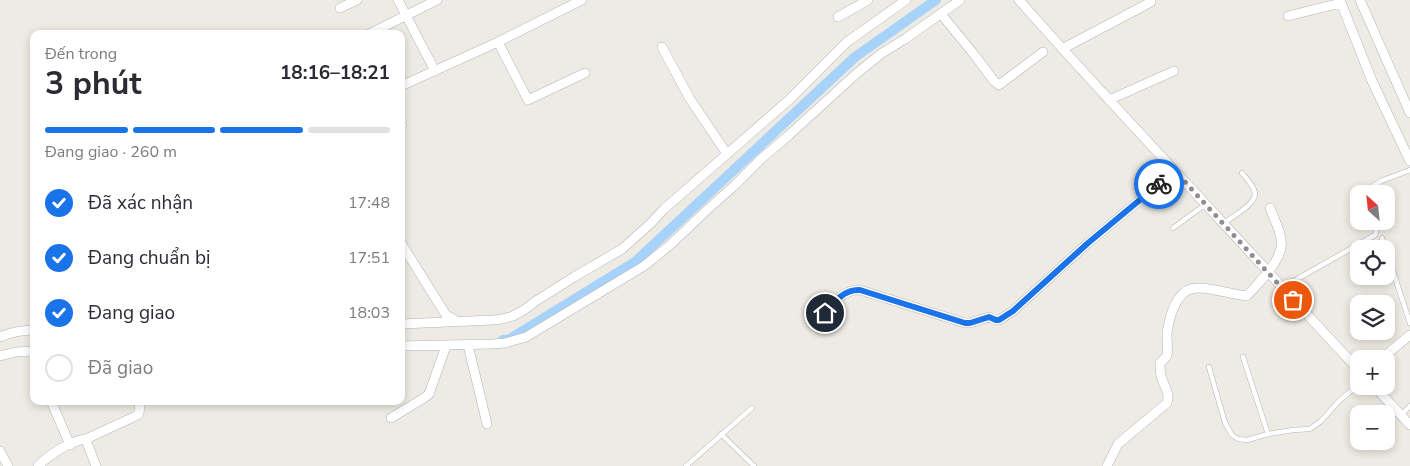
<!DOCTYPE html>
<html lang="vi">
<head>
<meta charset="utf-8">
<style>
	body { margin:0; font-family:"Nunito Sans",sans-serif; background:#f2f2f3; color:#2b2b33; height:100vh; display:flex; flex-direction:column; font-size:19px; white-space:nowrap }
	* { box-sizing:border-box; margin:0 }
	p { font-size:16px; color:#7c7c81 }
	.icon { flex:none; width:28px; height:28px; fill:none; stroke:currentColor; stroke-width:2; stroke-linecap:round; stroke-linejoin:round }
	.map { position:relative; flex:1; overflow:hidden }
	.drawer { position:absolute; left:30px; top:30px; width:375px; height:375px; display:flex; flex-direction:column; background:#fff; border-radius:10px; box-shadow:0 2px 8px #0003 }
	.drawer>* { flex:none }
	.needle { width:32px; rotate:333deg }
	.tools { position:absolute; left:1350px; top:185px; display:grid; gap:10px }
	.tools a { display:grid; place-items:center; width:45px; height:45px; border-radius:10px; background:#fff; box-shadow:0 2px 8px #0003; font-size:25px }
	.pin { position:absolute; display:grid; place-items:center; width:42px; height:42px; color:#fff; margin:-21px; border:2px solid #fff; border-radius:50%; box-shadow:0 1px 5px #0007 }
	.courier { position:absolute; display:grid; place-items:center; width:50px; height:50px; margin:-25px; border:4px solid #1a73e8; border-radius:50%; background:#fff; color:#222; box-shadow:0 1px 6px #0007 }
	.summary em { font-style:normal; font-weight:700 }
	.summary div { display:flex; flex-direction:column-reverse }
	.summary { display:flex; align-items:center; justify-content:space-between; height:85px; padding:0 15px }
	h1 { font-size:32px; font-weight:700; line-height:38px }
	.bar { display:grid; grid-template-columns:repeat(4,1fr); gap:8px 5px; align-content:center; height:60px; padding:0 15px }
	.bar i { height:6px; border-radius:4px; background:#e1e1e2 }
	.bar .selected { background:#1a73e8 }
	.bar p { grid-column:span 4 }
	ol { padding:0 15px; list-style:none }
	li { display:flex; align-items:center; gap:15px; height:55px }
	li p { margin-inline-start:auto }
	li .icon { padding:5px; border-radius:50%; background:#1a73e8; color:#fff; stroke-width:4 }
	li:last-child { color:#7c7c81 }
	li i { width:28px; height:28px; border:2px solid #e1e1e2; border-radius:50% }
	.map>svg:first-child { display:block }
</style>
</head>
<body>
<div class="map">
<svg width="1410" height="466" viewBox="0 0 1410 466">
	<rect width="100%" height="100%" fill="#edebe3"/>
	<g fill="none" stroke-linecap="round" stroke-linejoin="round">
		<!-- canal -->
		<path stroke="#a7d2fa" stroke-width="10" d="M503,340H508L635,262L855,57L936,0"/>
		<defs>
			<path id="lane" d="M401,126L404,125
				M1374,194L1372,191L1373,186L1381,181L1410,170
				M1224,223C1232,217 1256,204 1255,193C1254,186 1246,178 1242,173
				M1173,228L1206,204
				M1382,238L1386,249
				M1386,250L1410,323
				M1283,287L1375,235L1379,221
				M1243,357L1268,434
				M1209,367L1225,423L1232,435L1238,439L1247,440L1268,434L1293,430L1310,429L1321,421L1339,401L1359,384
				M1401,415L1410,406
				M721,434L754,466
				M686,466L752,408"/>
			<path id="street" d="M398,0L435,71
				M1019,0C1085,75 1155,149 1223,223C1269,272 1313,322 1359,370
				M1340,0L1372,81L1410,161
				M1360,0L1410,113
				M340,8L357,0
				M941,14L973,53L994,81L999,85L1043,52
				M1288,16L1341,3
				M838,17L868,0
				M369,34L437,0
				M498,42L528,100L585,73
				M662,47L690,99L727,154
				M1062,49L1151,2
				M401,86L498,42L582,0
				M1109,100L1174,71
				M401,243L446,315L457,321
				M825,313C834,302 844,289 860,290L965,323H970L989,317L996,320H999L1013,311L1088,243L1175,171
				M401,324L493,320L502,319L513,316L524,310L536,301L574,277L622,249L651,223L664,209L790,99L847,42L906,0
				M0,337C11,332 21,330 34,330
				M468,345L487,424
				M401,346L492,344L505,343L526,337L644,266L670,245L708,209L735,185L761,159L789,135L856,74L882,53L905,39L960,0
				M0,356L16,352L34,351
				M1381,359L1410,335
				M1374,386L1410,425
				M51,401L70,445
				M391,418L424,398L429,394L446,346
				M0,451L8,466
				M38,466C50,454 70,441 86,439
				M96,466L86,440V439L138,415L140,409L138,401
				M1107,466L1118,444L1167,403C1170,393 1165,388 1162,379C1160,374 1160,368 1160,363L1167,356C1168,348 1167,340 1167,333C1170,313 1177,286 1200,288C1216,289 1231,294 1246,296C1253,291 1259,282 1265,276C1289,247 1283,240 1270,208"/>
		</defs>
		<!-- lane casing -->
		<use href="#lane" stroke="#b4b5ba" stroke-width="5.5"/>
		<!-- street casing -->
		<use href="#street" stroke="#b4b5ba" stroke-width="10"/>
		<!-- lane -->
		<use href="#lane" stroke="#fff" stroke-width="4.5"/>
		<!-- street -->
		<use href="#street" stroke="#fff" stroke-width="9"/>
	</g>
	<g fill="none" stroke-linecap="round" stroke-linejoin="round">
		<!-- done -->
		<path stroke="#8e8f90" stroke-width="5" stroke-dasharray="0 9" d="M1159,184L1175,171L1293,300"/>
		<!-- route -->
		<path stroke="#1a73e8" stroke-width="6" d="M825,313C834,302 844,289 860,290L965,323H970L989,317L996,320H999L1013,311L1088,243L1159,184"/>
	</g>
</svg>
<div class="tools">
<a><svg class="needle" viewBox="-14 -14 28 28"><path d="M0-13l5 13h-10z" fill="#e53935"/><path d="M0 13l5-13h-10z" fill="#7c7c81"/></svg></a>
<a><svg class="icon" aria-label="locate" viewBox="0 0 24 24"><circle cx="12" cy="12" r="6"/><path d="M12 2v4M12 18v4M2 12h4M18 12h4"/></svg></a>
<a><svg class="icon" aria-label="layers" viewBox="0 0 24 24"><path d="M12 4l9 5-9 5-9-5zM3 14l9 5 9-5"/></svg></a>
<a>+</a>
<a>−</a>
</div>
<div class="pin" style="left:1293px;top:300px;background:#ea580c"><svg class="icon" aria-label="bag" viewBox="0 0 24 24"><path d="M5 8h14l-1 12H6zM9 8a3 3 0 0 1 6 0"/></svg></div>
<div class="pin" style="left:825px;top:313px;background:#1f2937"><svg class="icon" aria-label="home" viewBox="0 0 24 24"><path d="M3 11l9-7 9 7M6 9v11h12V9"/></svg></div>
<div class="courier" style="left:1159px;top:184px"><svg class="icon" aria-label="bike" viewBox="0 0 24 24"><circle cx="6" cy="16" r="4"/><circle cx="18" cy="16" r="4"/><path d="M6 16l4-8h5l3 8M10 8l3 8H6M13 5h3"/></svg></div>
<section class="drawer">
<div class="summary"><div><h1>3 phút</h1><p>Đến trong</p></div><em>18:16–18:21</em></div>
<div class="bar"><i class="selected"></i><i class="selected"></i><i class="selected"></i><i></i><p>Đang giao · 260 m</p></div>
<ol>
<li><svg class="icon" aria-label="check" viewBox="0 0 24 24"><path d="M5 12l5 5 9-10"/></svg>Đã xác nhận<p>17:48</p></li>
<li><svg class="icon" aria-label="check" viewBox="0 0 24 24"><path d="M5 12l5 5 9-10"/></svg>Đang chuẩn bị<p>17:51</p></li>
<li><svg class="icon" aria-label="check" viewBox="0 0 24 24"><path d="M5 12l5 5 9-10"/></svg>Đang giao<p>18:03</p></li>
<li><i></i>Đã giao</li>
</ol>
</section>
</div>
</body>
</html>
